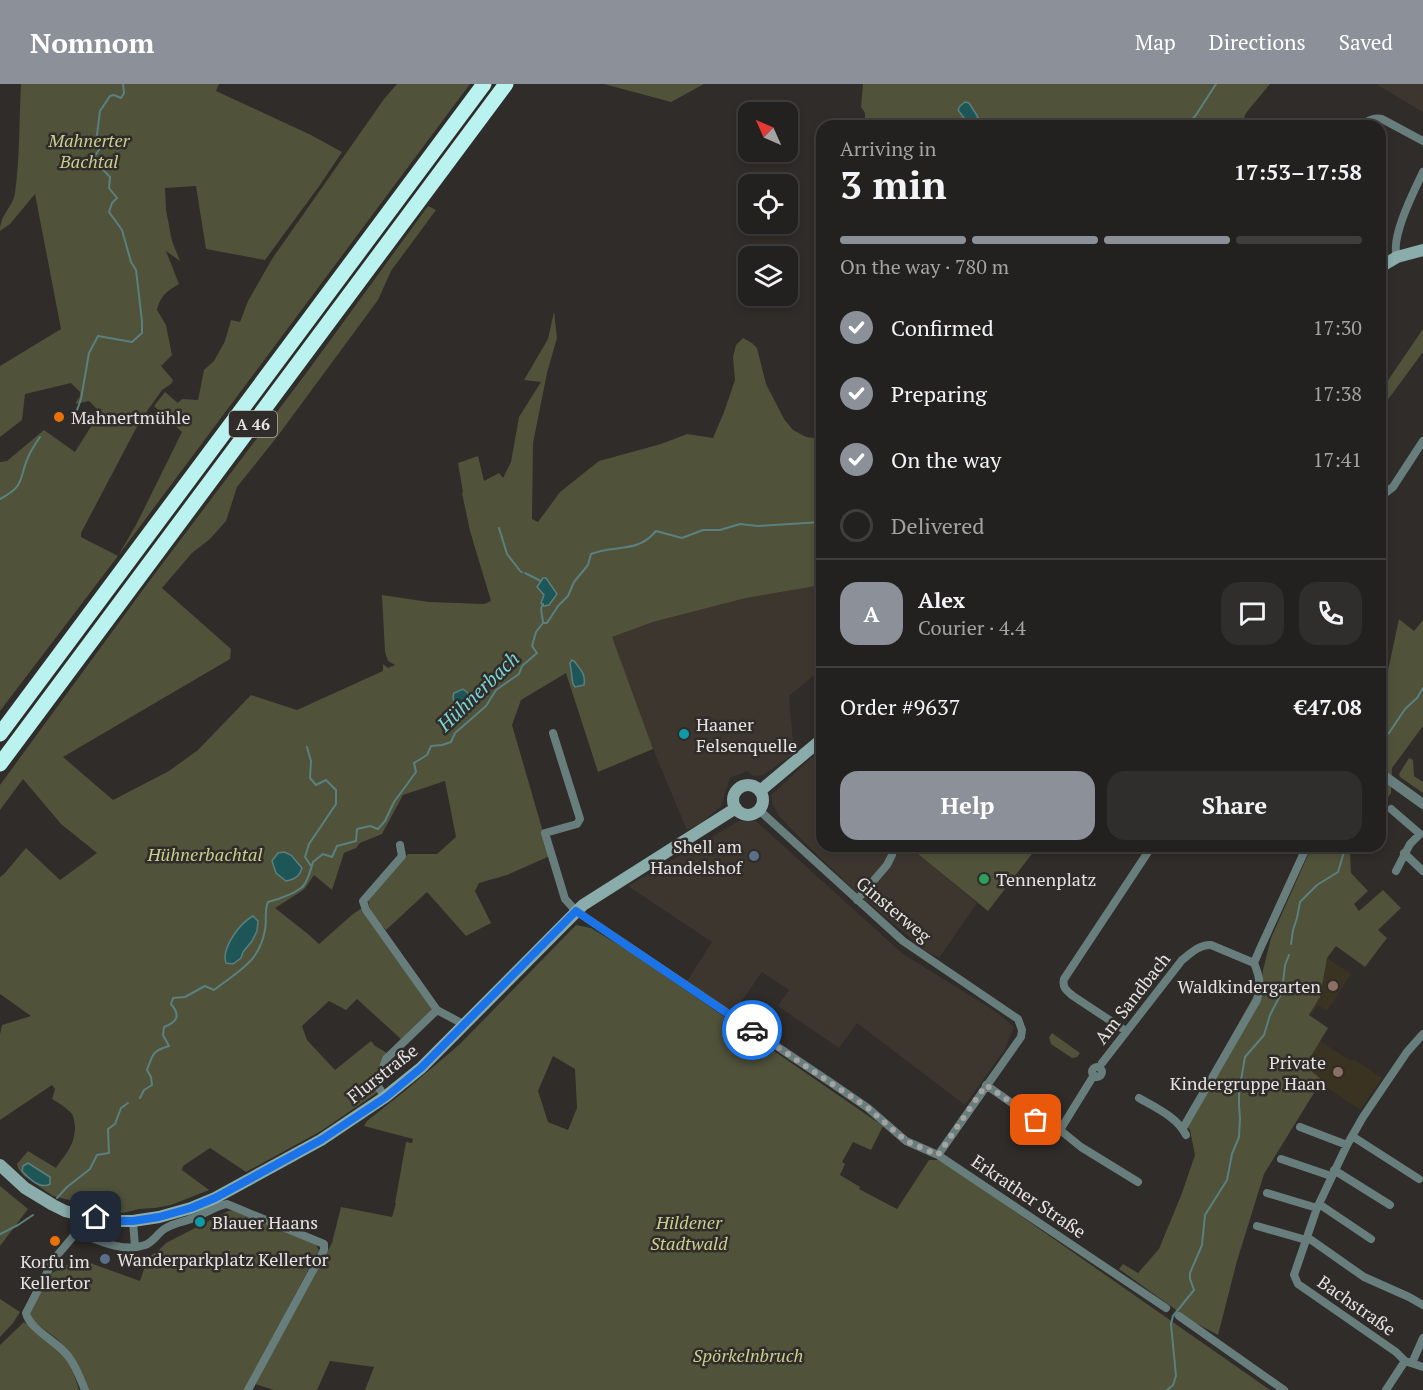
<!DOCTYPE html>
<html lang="en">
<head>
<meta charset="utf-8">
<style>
	body { margin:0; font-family:"PT Serif",serif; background:#2f2e2c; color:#f1f3f6; height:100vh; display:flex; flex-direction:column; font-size:22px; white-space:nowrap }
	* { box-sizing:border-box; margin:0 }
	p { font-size:20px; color:#a3a3a4 }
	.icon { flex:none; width:33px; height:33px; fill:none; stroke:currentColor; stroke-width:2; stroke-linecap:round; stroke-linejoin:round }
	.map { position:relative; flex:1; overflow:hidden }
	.details { position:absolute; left:816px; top:36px; width:570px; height:732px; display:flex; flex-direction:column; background:#23211f; border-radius:18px; box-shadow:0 3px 9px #0003,0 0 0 2px #403e3d }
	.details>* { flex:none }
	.needle { width:39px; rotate:315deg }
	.tools { position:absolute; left:738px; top:18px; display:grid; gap:12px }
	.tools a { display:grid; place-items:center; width:60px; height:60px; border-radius:12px; background:#23211f; box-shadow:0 3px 9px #0003,0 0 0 2px #403e3d; font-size:30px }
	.pin { position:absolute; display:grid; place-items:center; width:51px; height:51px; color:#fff; margin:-26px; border-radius:12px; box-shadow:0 3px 9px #0006 }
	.courier { position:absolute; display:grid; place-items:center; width:60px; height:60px; margin:-30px; border:4px solid #1a73e8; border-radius:50%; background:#fff; color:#222; box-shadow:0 2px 8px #0007 }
	.summary em { font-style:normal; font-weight:700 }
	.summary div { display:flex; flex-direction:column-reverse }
	.summary { display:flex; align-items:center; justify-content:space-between; height:102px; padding:0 24px }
	h1 { font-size:39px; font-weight:700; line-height:45px }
	.bar { display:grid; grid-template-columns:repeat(4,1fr); gap:9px 6px; align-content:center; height:72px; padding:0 24px }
	.bar i { height:8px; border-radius:4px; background:#403e3d }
	.bar .selected { background:#8c9099 }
	.bar p { grid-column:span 4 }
	.line { display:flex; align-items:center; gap:15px; padding:0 24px; border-top:2px solid #403e3d }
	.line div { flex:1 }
	.round { display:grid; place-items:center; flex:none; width:63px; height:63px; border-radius:18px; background:#2f2e2c }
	ol { padding:0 24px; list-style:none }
	li { display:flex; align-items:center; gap:18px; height:66px }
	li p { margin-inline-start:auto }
	li .icon { padding:6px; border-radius:50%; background:#8c9099; color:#fff; stroke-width:4 }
	li:last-child { color:#a3a3a4 }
	li i { width:33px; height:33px; border:3px solid #403e3d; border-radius:50% }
	.cta { display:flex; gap:12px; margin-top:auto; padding:12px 24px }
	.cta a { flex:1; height:69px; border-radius:18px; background:#8c9099; color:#fff; font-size:24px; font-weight:700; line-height:69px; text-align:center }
	.cta a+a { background:#2f2e2c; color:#f1f3f6 }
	header { display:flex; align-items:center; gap:36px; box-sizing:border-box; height:84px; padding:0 30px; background:#8c9099; color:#fff }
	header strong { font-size:28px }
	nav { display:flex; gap:33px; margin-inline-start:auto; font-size:21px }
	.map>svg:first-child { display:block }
</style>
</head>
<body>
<header>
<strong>Nomnom</strong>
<nav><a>Map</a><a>Directions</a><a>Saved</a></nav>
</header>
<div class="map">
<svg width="1423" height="1306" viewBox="0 0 1423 1306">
	<rect width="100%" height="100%" fill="#2f2c29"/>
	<!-- built -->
	<path fill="#3d362f" d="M1376,0H1423V28L1411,21Z
		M822,501V602L813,592L789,612L794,670L763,691L753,692L747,687L730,694L721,722L701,739L687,746L653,665L611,553L653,538L746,514Z
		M822,664V762H908L977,819L939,874L926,867L855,807L802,756L779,732L772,718L771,711Z
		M739,737H756L903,870L995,927L1014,943L1005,965L965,1021L857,939L839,964L778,922L789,906L762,888L734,928L687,897L712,858L628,802Z"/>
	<!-- education -->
	<path fill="#3b3322" d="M1327,874L1351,890L1327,927L1318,921L1312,931L1311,928L1320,913Z
		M1314,953L1351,977L1354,975L1382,994L1360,1026L1295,982Z"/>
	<!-- green -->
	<path fill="#50523a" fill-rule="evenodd" d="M21,0H219L216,7L311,51L342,68L320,101L265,176L206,165L196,102L165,104L166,126L172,157L180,177L166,167L179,200C166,208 161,211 157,226L166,241L172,271L161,282L173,296L171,300L162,306L140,337L81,449V453L118,472L137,439L182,348L154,322L165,308L178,319L182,315L198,316L204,286L214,277L225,257L231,236L240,238L248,217L272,175L384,15L397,0H470L118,472L0,627V378L7,377L44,346L75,368L100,328L89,317L75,320L80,312V308L71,299L25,310L22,336L0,353V282L61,245L35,110L10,140L0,147C0,130 13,123 15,109C20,73 19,36 21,0Z
		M604,0H704L671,18Z
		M863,0H1270L1246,29L1241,42H928L865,35V29L861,23Z
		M428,122L436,126L391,187L378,216L277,353L237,403L226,437L210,455L192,469L162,504L231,565L230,575L63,673L113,716L169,687L198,666L251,611L297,626L383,587V580L388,584L395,581L388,577L385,568L382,511L429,518L484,520L491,517L470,447L462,409L463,408L458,379L478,372L484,397L499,389L503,394L511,378L519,333L541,298L524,296L548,255L554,228L557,254L547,289L533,359L532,435L538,438L560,408L599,377L661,360L687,350L713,354L724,328L735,296L733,273L736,261L743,254L752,259L757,264L766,300L784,335L793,346L806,353L822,355V501L746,514L653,538L612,553L653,665L598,688L566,589L521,616L512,641L550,772L507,791L479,799L475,807L491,839L466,852L427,808L386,846C377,837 369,828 368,815L408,770H437L456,753L445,697L403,711L382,750L360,759L356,764L344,769L332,806L314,791L306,803L302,807L275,824L308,850L319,860L353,830L362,824L433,926L402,956L357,915L346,926L329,917L302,942L307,956L335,986L371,957L375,962L389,970L378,992L384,1004L321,1047L246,1088L210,1064L183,1082L182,1086L209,1106L171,1121L155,1124L139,1125L123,1129L106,1127L84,1123L69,1116L53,1112L24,1092L18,1084L17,1080L28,1067L56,1084C66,1069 74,1063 75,1044C75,1040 74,1034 72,1030C67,1024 59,1019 52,1015L55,1005L52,1001L0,1036V950L2,941L31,932L0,910V793L4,790L26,764L60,796L97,769L61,740L23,695L0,726V701L150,496L307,288Z
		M1423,245V268L1381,325L1380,324V308Z
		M1399,535L1414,547L1423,536V642L1392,684L1391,709L1380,725V610H1383Z
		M1409,674L1413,676L1414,692L1423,698V709L1400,693L1399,690Z
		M908,762H1038L988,827Z
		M1312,762H1355L1350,769L1351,789L1368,807L1354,820L1359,827L1383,806L1401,824L1378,846L1387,854L1365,883L1336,862L1327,874L1320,913L1309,931L1328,944L1305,982L1322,996L1264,1090L1237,1177L1218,1251L1190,1236L1119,1185L1123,1180L1138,1189L1159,1165L1182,1109L1195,1071L1190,1046L1183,1038L1261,899L1263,886L1271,854Z
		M576,841L591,844L629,867L883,1042L871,1066L853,1058L842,1078L845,1080L840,1091L860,1103L859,1105L897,1125L929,1076H941L1270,1306H365L374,1283L330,1277L317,1306H274L255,1300L332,1159L341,1123L392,1133L396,1119H395L406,1058L412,1059L413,1055L364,1042L367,1037L406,1006L460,960ZM553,972L575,985L577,1024L568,1046L548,1038L538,1007Z
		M1052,949L1080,969L1077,973L1072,974L1051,960L1049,953Z
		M0,1102L28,1125L0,1162Z
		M235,1126L315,1159L319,1166L244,1306H87L69,1269L57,1255L33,1237L29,1226L48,1191L79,1175L140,1197L148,1173L158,1167L166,1159L228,1127Z
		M0,1215L20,1228L13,1239L0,1253Z
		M24,1238C54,1259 69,1269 79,1306H0V1261Z"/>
	<!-- water -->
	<path fill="#1e5556" stroke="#5a8080" stroke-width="1.5" d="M965,18L969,19L978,33L969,41L958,26L960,22Z
		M543,494H546L557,510L549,521L544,522L541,519L544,511L537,503Z
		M572,576L574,577C580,585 586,590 584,601L575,603L573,600L570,579Z
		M463,605L468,609V615L471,619V622L465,626C457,625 455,621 453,613L454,609Z
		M284,768L291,771L302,784C299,793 295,795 286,797L276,789L272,777L278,769Z
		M253,832L258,837L257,847L252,857L243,868L241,874L233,880L226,879C221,864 240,839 253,832Z
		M28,1079L50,1093V1100C40,1106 29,1094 22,1087L23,1082Z"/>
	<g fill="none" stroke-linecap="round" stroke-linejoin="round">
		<!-- stream -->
		<path stroke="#5a8080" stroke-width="2" d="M976,35L983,42
			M1186,42L1196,31L1216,0
			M77,326L81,315L89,269L98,252L132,258L142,249V237L136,186L131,178L122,146L109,128L112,119L117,114L109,104L110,93L93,75L102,61L97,51L100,27L110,12L114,11L121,14L124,9L123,0
			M0,415C27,401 18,394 29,371C32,365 36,359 40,353
			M499,444L507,470L521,488H522
			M525,489L541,497
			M543,538L541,525L543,520
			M1381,653L1389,649L1405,625L1417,614L1423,604
			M307,663L311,677L310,694L316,701L326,696L336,706V720L309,760L305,773L311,782
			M1291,860L1293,846L1297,834L1300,818L1317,801L1338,788L1344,768L1343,762
			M140,1014L144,1006L152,1001L151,993L147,986C153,970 152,967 169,962L163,951L164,943C177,938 181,932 171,920L173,914L185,913L205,902L214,906C238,887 259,879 265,846C267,836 264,827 268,818C279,815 292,811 301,804C307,800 311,785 313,778L323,770L332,773L337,762L356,757L357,745L370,742L378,745L385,737L394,718L416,688L414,679L427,671L431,662L442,661L451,658L455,649L486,622L496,606L519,590L522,582L537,569L532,562L536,548L543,539H547L558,522L568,512L574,498L588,481L591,470C616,460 637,470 656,447L682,454L703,446H720L740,440L758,442L822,438
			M57,1114L67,1103L90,1085L97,1071L109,1069L108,1045L115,1040L121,1024L128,1019
			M0,1150L18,1141L33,1131
			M1167,1306L1173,1301L1176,1292L1171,1240L1173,1232L1194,1206L1190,1195V1189L1202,1161L1205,1131L1227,1096L1232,1070L1239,1053L1240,1035L1239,1020V1008L1245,973L1264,951L1270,931L1282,908L1285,881L1289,871"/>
		<!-- minor -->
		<path stroke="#687e7d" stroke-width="8" d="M1360,42C1368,37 1373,33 1382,35L1423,57
			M1397,173C1390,154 1414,107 1423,88
			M1380,416L1384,410L1393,403L1423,357
			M553,649L580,735L577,740L545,749L565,815L576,827L833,1000L868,1024L906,1057L938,1071L1166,1224
			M1391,725L1420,750L1410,760L1396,787
			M759,726L903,857L1018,935L1022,946L1021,953L938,1071
			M400,761L402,772L363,817L366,826L437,926
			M1404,769L1423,787
			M857,816L887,781L892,771V762
			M1126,947L1073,912C1067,907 1062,904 1064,895L1152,762
			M1423,950L1407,968L1363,1033L1347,1061L1317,1124L1294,1191L1298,1200L1396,1268L1405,1277L1423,1283
			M1102,979L1182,876C1191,869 1200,860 1211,861L1254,879
			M1092 988a5 5 0 1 1 10 0a5 5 0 1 1-10 0Z
			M1094,991L1060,1046L1081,1063L1138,1098
			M986,1001L1053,1048L1060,1046
			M385,1013L377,1001L386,975L437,926L465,941
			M1139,1014C1156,1024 1177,1033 1186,1051
			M1300,1043L1347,1061
			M1183,1044L1257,916C1261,902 1260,893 1254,879L1259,867L1307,762
			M1352,1052L1419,1095
			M1281,1075L1331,1092
			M1334,1086L1390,1121
			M1267,1109L1317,1124
			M1319,1120L1371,1155
			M133,1137L135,1163
			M1257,1142L1306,1156
			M1307,1153L1364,1193L1409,1213L1423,1221
			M1179,1232L1284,1306
			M1412,1279L1423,1254
			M85,1306C80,1294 76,1282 68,1272C57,1257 30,1246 26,1229L54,1175L77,1148C98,1156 122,1169 145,1161C154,1158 158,1148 166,1144C174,1139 184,1138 193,1134C205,1130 215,1122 227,1120L324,1160V1166L248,1306
			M1386,1306L1405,1277"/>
		<!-- tertiary -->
		<path stroke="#687e7d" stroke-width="10" d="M1380,689L1423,720"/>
		<!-- secondary -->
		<path stroke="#8aadab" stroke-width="12" d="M1380,183L1397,173L1423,166
			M733 716a15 15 0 1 1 30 0a15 15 0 1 1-30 0Z
			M760,707L822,655
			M0,1081L25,1104L53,1121L65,1127L80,1131L117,1137H133L159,1133L191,1124L215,1114L321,1056L385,1013L421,984L583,821L736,724"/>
		<!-- motorway -->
		<path stroke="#baf2ef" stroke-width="15" d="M0,650L484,0
			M0,680L506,0"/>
	</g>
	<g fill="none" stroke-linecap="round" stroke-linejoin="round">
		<!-- done -->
		<path stroke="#a5a3a1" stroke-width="6" stroke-dasharray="0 10.8" d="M752,946L868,1024L906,1057L938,1071L986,1001L1036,1036"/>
		<!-- route -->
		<path stroke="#1a73e8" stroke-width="8" d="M96,1133L117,1137H133L159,1133L191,1124L215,1114L321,1056L386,1013L421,984L576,827L752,946"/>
	</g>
	<!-- markers -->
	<g fill="#e8710a" stroke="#2f2c29" stroke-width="2">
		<circle cx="59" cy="333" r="6"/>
		<circle cx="55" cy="1157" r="6"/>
	</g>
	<g fill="#0f9aa8" stroke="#2f2c29" stroke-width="2">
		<circle cx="684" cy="650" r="6"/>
		<circle cx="200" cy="1138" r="6"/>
	</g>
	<g fill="#5c6f8a" stroke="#2f2c29" stroke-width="2">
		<circle cx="754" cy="772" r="6"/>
		<circle cx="105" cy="1175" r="6"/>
	</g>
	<circle fill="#2e9e5b" stroke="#2f2c29" stroke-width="2" cx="984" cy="795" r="6"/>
	<g fill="#8d6e63" stroke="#2f2c29" stroke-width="2">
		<circle cx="1333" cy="902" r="6"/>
		<circle cx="1338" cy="988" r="6"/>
	</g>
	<g text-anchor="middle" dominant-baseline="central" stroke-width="5" stroke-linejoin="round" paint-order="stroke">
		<!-- shield labels -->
		<rect fill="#2f2c29" stroke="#aeacaa" stroke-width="1.5" x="229" y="327" width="48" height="26" rx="4.5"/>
		<g font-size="16" font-weight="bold" fill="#e5e3e2">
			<text x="253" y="340">A 46</text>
		</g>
		<!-- park labels -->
		<g font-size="18" font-style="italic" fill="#cacf8d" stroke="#2f2c29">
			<text x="89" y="56">Mahnerter<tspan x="89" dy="21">Bachtal</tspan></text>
			<text x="205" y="770">Hühnerbachtal</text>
			<text x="689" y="1138">Hildener<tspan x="689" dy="21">Stadtwald</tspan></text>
			<text x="748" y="1271">Spörkelnbruch</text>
		</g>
		<!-- poi labels -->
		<g font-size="18" fill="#e5e3e2" stroke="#2f2c29" text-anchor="start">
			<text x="71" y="333">Mahnertmühle</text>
			<text x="696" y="640">Haaner<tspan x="696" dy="21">Felsenquelle</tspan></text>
			<text x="742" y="762" text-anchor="end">Shell am<tspan x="742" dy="21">Handelshof</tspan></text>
			<text x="996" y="795">Tennenplatz</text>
			<text x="1321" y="902" text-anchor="end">Waldkindergarten</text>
			<text x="1326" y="978" text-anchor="end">Private<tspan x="1326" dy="21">Kindergruppe Haan</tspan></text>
			<text x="212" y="1138">Blauer Haans</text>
			<text x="117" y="1175">Wanderparkplatz Kellertor</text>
			<text x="55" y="1177" text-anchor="middle">Korfu im<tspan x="55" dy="21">Kellertor</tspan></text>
		</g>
		<!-- street labels -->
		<g font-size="18" fill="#e5e3e2" stroke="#2f2c29">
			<text transform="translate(894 825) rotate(40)">Ginsterweg</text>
			<text transform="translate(1132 914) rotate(-52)">Am Sandbach</text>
			<text transform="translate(382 989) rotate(-38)">Flurstraße</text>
			<text transform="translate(1029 1112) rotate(34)">Erkrather Straße</text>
			<text transform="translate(1357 1221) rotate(35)">Bachstraße</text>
		</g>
		<!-- water labels -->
		<g font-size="20" font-style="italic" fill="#79d3d5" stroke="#2f2c29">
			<text transform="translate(478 607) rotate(-44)">Hühnerbach</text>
		</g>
	</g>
</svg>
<div class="tools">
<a><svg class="needle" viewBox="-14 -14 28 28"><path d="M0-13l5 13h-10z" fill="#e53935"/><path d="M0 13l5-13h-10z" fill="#a3a3a4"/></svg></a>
<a><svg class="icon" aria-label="locate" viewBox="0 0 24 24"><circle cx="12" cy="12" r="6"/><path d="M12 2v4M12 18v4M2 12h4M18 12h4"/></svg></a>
<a><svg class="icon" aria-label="layers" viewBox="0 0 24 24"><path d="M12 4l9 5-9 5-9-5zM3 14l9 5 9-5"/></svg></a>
</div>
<div class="pin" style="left:1036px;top:1036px;background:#ea580c"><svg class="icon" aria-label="bag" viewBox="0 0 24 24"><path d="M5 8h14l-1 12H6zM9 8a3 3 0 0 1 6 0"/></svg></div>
<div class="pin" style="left:96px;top:1133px;background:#1f2937"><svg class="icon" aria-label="home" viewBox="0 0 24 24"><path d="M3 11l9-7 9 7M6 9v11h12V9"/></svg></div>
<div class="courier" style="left:752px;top:946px"><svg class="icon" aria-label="car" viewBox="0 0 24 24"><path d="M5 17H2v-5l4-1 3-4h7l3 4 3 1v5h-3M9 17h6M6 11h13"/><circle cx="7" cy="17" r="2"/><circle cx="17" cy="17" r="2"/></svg></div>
<section class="details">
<div class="summary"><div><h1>3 min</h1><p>Arriving in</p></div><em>17:53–17:58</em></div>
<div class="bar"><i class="selected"></i><i class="selected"></i><i class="selected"></i><i></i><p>On the way · 780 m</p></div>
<ol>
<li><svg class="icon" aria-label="check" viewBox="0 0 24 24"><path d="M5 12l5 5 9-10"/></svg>Confirmed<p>17:30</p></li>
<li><svg class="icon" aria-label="check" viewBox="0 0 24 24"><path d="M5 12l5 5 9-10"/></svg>Preparing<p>17:38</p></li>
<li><svg class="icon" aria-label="check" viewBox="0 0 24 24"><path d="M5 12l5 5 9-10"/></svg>On the way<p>17:41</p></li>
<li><i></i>Delivered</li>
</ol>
<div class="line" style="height:108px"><b class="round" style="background:#8c9099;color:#fff">A</b><div><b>Alex</b><p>Courier · 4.4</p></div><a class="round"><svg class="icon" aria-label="chat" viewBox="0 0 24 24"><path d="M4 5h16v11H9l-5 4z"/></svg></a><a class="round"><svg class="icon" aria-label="phone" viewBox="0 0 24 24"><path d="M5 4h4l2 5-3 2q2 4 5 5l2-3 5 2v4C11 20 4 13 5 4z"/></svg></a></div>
<div class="line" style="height:78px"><div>Order #9637</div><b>€47.08</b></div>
<div class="cta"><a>Help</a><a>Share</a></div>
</section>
</div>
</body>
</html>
